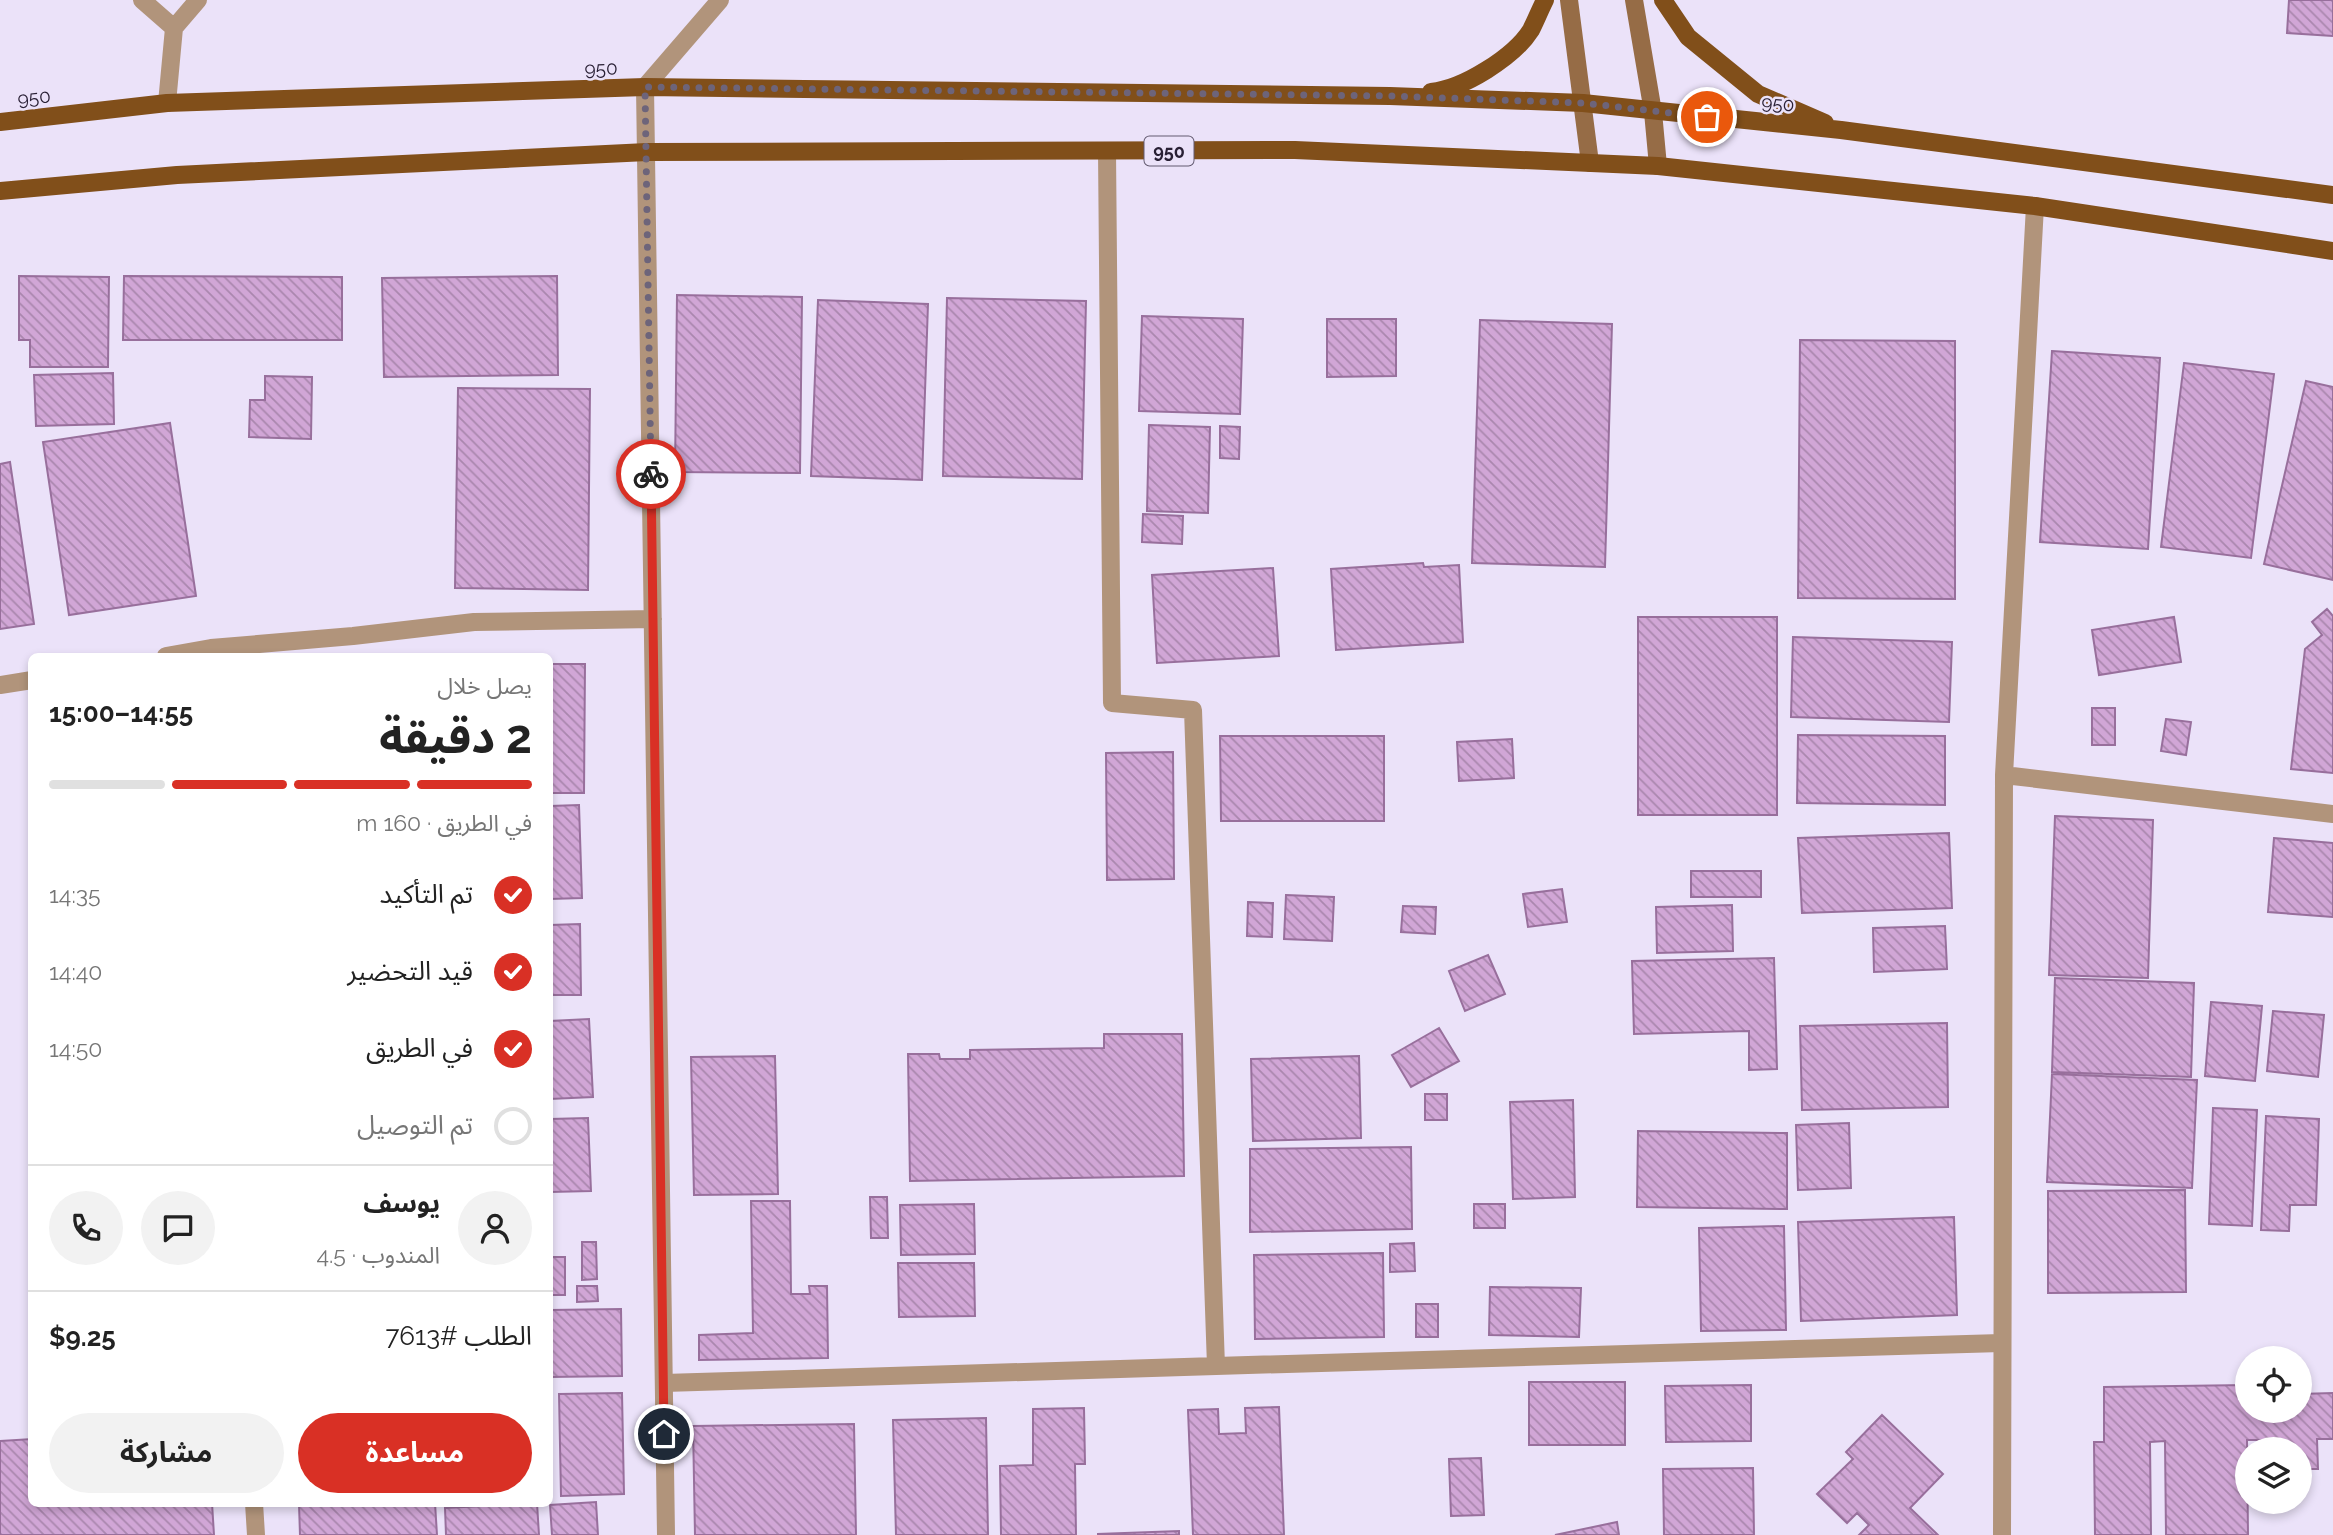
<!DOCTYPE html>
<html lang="ar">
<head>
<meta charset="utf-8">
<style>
	body { margin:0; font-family:Raleway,"Noto Sans Arabic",sans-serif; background:#f2f2f2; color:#222; direction:rtl; height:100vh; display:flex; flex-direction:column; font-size:26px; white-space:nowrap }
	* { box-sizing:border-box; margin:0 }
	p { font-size:23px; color:#767676 }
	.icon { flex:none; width:38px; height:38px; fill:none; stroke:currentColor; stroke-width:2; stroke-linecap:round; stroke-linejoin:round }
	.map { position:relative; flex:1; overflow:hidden; direction:ltr }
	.sheet { position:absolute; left:28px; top:653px; width:525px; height:854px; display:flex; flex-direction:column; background:#fff; border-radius:10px; box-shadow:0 4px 10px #0003; direction:rtl }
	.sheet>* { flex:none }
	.fabs { position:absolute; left:2235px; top:1346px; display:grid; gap:14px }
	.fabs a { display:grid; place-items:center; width:77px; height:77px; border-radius:50%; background:#fff; box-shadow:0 4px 10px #0003; font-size:35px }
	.pin { position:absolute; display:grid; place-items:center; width:60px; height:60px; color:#fff; margin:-30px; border:4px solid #fff; border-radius:50%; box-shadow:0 2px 7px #0007 }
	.courier { position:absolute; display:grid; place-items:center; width:70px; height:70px; margin:-35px; border:5px solid #d93025; border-radius:50%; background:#fff; color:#222; box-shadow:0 2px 9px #0007 }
	.summary em { font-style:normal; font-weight:700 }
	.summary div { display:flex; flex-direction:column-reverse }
	.summary { display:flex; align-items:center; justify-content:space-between; height:119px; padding:0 21px }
	h1 { font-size:46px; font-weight:700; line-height:52px }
	.bar { display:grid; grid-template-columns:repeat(4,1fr); gap:10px 7px; align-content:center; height:84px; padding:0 21px }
	.bar i { height:9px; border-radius:5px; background:#e0e0e0 }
	.bar .selected { background:#d93025 }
	.bar p { grid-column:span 4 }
	.line { display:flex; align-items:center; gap:18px; padding:0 21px; border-top:2px solid #e0e0e0 }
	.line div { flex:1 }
	.round { display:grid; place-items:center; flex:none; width:74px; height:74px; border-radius:37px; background:#f2f2f2 }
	ol { padding:0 21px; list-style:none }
	li { display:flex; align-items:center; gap:21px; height:77px }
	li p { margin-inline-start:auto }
	li .icon { padding:7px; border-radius:50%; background:#d93025; color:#fff; stroke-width:4 }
	li:last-child { color:#767676 }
	li i { width:38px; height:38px; border:4px solid #e0e0e0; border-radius:50% }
	.cta { display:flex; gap:14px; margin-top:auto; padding:14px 21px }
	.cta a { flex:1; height:80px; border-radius:42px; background:#d93025; color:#fff; font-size:28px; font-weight:700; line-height:80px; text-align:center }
	.cta a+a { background:#f2f2f2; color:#222 }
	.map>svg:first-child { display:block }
</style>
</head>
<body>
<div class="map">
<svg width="2333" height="1535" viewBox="0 0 2333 1535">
	<defs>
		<pattern id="building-back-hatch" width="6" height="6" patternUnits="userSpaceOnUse" patternTransform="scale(1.75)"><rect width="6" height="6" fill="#d1a6d6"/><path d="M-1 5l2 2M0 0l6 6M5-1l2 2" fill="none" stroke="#aa87ae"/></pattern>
	</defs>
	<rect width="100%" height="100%" fill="#ebe2f9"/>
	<!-- building -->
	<path fill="url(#building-back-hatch)" stroke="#986f9c" stroke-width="2" d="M2289,0H2333V36L2287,33Z
		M19,276L109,277L108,367H30V340H19Z
		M124,276L342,277V340H123Z
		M557,276L558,375L384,377L382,278Z
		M677,295L802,297L800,473L675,472Z
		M947,298L1086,301L1082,479L943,476Z
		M818,300L928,304L922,480L811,476Z
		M1142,316L1243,319L1240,414L1139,411Z
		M1327,319H1396V376L1327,377Z
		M1480,320L1612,324L1605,567L1472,563Z
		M1800,340L1955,341V599L1798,598Z
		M2052,351L2160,358L2148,549L2040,542Z
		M2184,363L2274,374L2251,558L2161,547Z
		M113,373L114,424L36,426L34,375Z
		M265,376L312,377L311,439L249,437L250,400H265Z
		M2306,381L2333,387V580L2264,564Z
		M458,388L590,389L588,590L455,588Z
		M170,423L196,596L69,615L43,442Z
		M1149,425L1210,427L1208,513L1147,511Z
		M1220,426L1240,427L1239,459L1220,458Z
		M10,462L34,624L0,629V464Z
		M1143,514L1183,516L1182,544L1142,542Z
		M1423,563L1424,567L1459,565L1463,642L1336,650L1331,569Z
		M1273,568L1279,656L1157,663L1152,575Z
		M2327,609L2333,616V773L2291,769L2305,649L2322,635L2312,622Z
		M1638,617H1777V815H1638Z
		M2174,617L2181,662L2099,675L2092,630Z
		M1793,637L1952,642L1949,722L1791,717Z
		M550,664H585L584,793H550Z
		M2092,708H2115V745H2092Z
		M2166,719L2191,722L2186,755L2161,751Z
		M1798,735L1945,736V805L1797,803Z
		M1220,736H1384V821H1221Z
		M1512,739L1514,778L1459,781L1457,742Z
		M1173,752L1174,879L1107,880L1106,753Z
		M579,805L582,898L550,899V806Z
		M2055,816L2153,820L2148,978L2049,975Z
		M1949,833L1952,908L1802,913L1798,838Z
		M2274,838L2333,843V917L2268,912Z
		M1691,871H1761V897H1691Z
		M1562,889L1567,922L1528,927L1523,894Z
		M1286,895L1334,897L1332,941L1284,939Z
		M1248,902L1273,903L1272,937L1247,936Z
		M1732,905L1733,951L1657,953L1656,907Z
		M1403,906L1436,907L1435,934L1401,932Z
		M580,924L581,995H550V925Z
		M1945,926L1947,969L1874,972L1873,928Z
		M1488,955L1505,994L1465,1011L1449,971Z
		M1774,958L1777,1069L1749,1070V1031L1634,1034L1632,961Z
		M2055,978L2194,983L2191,1077L2052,1072Z
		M2211,1002L2262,1006L2255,1081L2205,1076Z
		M2273,1011L2324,1015L2318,1077L2267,1071Z
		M589,1019L593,1097L550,1099V1021Z
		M1947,1023L1948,1107L1802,1110L1800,1026Z
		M1439,1028L1459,1061L1411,1087L1392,1055Z
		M1104,1034H1182L1184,1176L910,1181L908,1054H939L940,1059H970V1050L1104,1048Z
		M775,1056L778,1194L694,1195L691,1057Z
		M1359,1056L1361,1138L1253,1141L1251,1059Z
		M2052,1074L2197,1080L2192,1188L2047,1182Z
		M1425,1094H1447V1120H1425Z
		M1573,1100L1575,1197L1513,1199L1510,1102Z
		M2213,1108L2257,1110L2252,1226L2209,1224Z
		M2266,1116L2319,1119L2316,1205H2290L2289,1231L2261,1230Z
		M588,1118L591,1191L550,1192V1119Z
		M1849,1123L1851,1188L1798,1190L1796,1125Z
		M1638,1131L1787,1133V1209L1637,1207Z
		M1411,1147L1412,1229L1250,1232V1149Z
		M2185,1190L2186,1292L2048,1293V1191Z
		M870,1197H887L888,1238H871Z
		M751,1201H790L791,1294H810L809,1286H827L828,1358L699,1360V1335L753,1333Z
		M974,1204L975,1254L901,1255L900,1205Z
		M1474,1204H1505V1228H1474Z
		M1954,1217L1957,1315L1801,1321L1798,1222Z
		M1784,1226L1786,1330L1701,1331L1699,1228Z
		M582,1242H596L597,1279L582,1280Z
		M1414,1243L1415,1271L1390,1272V1244Z
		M1383,1253L1384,1337L1255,1339L1254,1255Z
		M550,1257H565V1295H550Z
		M898,1263H974L975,1316L899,1317Z
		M577,1286H597L598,1301L577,1302Z
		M1490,1287L1581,1288L1579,1337L1489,1335Z
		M1416,1304H1438V1337H1416Z
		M621,1309L622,1376L550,1377V1310Z
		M1529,1382H1625V1445H1529Z
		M1751,1385V1441L1666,1442L1665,1386Z
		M2247,1385V1410H2300V1394L2333,1393V1439H2317L2318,1469H2300V1449H2274V1440H2247L2248,1535H2166L2165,1441L2150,1442L2151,1535H2095L2094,1442H2104V1387Z
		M622,1393L624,1494L561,1496L559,1394Z
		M1279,1407L1284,1535H1193L1188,1410L1218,1409L1219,1434L1246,1433L1245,1408Z
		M1084,1408L1085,1464H1075L1076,1535H1001L1000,1466L1033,1465V1409Z
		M1882,1415L1943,1474L1910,1508L1938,1535H1859L1869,1525L1857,1513L1847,1523L1817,1494L1853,1459L1846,1452Z
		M986,1418L988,1535H896L893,1420Z
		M854,1424L856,1535H695L693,1426Z
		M32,1439V1503H212L214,1535H0V1441Z
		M1481,1458L1484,1515L1451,1516L1449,1459Z
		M1753,1468L1754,1535H1664L1663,1469Z
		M596,1502L598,1535H552L550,1505Z
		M321,1503H435L437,1535H300L299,1504Z
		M537,1503L539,1535H446L445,1508Z
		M1617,1522L1619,1535H1555Z
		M1179,1531V1535H1098V1534Z"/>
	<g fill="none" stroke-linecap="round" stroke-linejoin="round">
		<!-- minor -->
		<path stroke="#b1947b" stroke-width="18" d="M142,0L174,28
			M167,103L174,28L198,0
			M1107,151L1112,703L1193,710L1216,1366L2001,1343
			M166,656L211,648
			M211,656V648L353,636L474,622L653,619
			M0,685L32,680
			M2004,775L2333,814
			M664,1383L1216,1366
			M254,1503L256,1535
			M666,1535L645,87L720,0
			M2002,1535L2004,775L2035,206"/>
		<!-- secondary -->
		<path stroke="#966c46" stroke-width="18" d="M1569,0L1590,163
			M1634,0L1653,112L1658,166"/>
		<!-- primary -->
		<path stroke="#814f1a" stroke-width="18" d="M1663,0L1688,37L1758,94L1825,123
			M1431,92C1463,89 1514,57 1531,30C1536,20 1540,10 1545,0
			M0,122L167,103L645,87L1390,96L1583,103L1841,130L2333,195
			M0,191L177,175L647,152L1295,150L1658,166L2035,206L2333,251"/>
	</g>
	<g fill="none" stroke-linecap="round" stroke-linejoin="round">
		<!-- done -->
		<path stroke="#6d647a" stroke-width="7" stroke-dasharray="0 12.6" d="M651,474L645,87L1390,96L1583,103L1707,117"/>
		<!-- route -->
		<path stroke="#d93025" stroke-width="9" d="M651,474L664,1434"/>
	</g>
	<g text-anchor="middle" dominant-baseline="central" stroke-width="5" stroke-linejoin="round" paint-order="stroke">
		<!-- shield labels -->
		<rect fill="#ebe2f9" stroke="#635a70" stroke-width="2" x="1144.5" y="136.5" width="49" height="29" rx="5"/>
		<g font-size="18" font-weight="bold" fill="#292035">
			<text x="1169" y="151">950</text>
		</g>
		<!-- street labels -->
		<g font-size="19" fill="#292035" stroke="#ebe2f9">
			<text transform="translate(601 68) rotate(-2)">950</text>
			<text transform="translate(34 97) rotate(-6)">950</text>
			<text transform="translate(1778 103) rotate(5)">950</text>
		</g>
	</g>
</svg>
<div class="fabs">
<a><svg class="icon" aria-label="locate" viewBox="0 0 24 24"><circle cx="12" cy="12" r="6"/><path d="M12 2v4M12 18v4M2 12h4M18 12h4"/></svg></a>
<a><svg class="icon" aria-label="layers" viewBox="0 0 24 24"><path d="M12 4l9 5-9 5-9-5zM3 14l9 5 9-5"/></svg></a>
</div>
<div class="pin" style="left:1707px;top:117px;background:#ea580c"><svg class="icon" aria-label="bag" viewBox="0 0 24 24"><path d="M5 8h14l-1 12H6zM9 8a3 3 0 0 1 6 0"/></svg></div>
<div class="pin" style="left:664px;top:1434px;background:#1f2937"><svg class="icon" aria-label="home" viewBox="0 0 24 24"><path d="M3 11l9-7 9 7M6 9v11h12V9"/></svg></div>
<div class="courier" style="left:651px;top:474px"><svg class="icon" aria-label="bike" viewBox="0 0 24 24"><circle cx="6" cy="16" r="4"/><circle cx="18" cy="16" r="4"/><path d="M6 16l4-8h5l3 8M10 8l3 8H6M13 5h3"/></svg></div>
<section class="sheet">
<div class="summary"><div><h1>2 دقيقة</h1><p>يصل خلال</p></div><em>14:55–15:00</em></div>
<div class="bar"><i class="selected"></i><i class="selected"></i><i class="selected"></i><i></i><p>في الطريق · 160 m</p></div>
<ol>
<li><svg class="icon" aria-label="check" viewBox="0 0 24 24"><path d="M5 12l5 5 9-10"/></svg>تم التأكيد<p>14:35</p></li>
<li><svg class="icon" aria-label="check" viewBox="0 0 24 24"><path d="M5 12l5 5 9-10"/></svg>قيد التحضير<p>14:40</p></li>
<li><svg class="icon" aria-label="check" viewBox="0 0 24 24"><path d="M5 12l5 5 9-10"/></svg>في الطريق<p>14:50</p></li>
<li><i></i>تم التوصيل</li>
</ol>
<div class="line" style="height:126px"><a class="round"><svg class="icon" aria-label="person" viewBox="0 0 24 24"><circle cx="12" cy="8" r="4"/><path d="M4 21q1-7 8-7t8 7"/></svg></a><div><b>يوسف</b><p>المندوب · 4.5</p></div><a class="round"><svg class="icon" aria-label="chat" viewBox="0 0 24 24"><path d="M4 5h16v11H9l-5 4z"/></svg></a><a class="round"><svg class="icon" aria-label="phone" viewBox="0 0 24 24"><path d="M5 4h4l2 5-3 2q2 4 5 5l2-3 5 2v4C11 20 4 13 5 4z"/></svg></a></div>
<div class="line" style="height:91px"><div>الطلب #7613</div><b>$9.25</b></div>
<div class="cta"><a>مساعدة</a><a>مشاركة</a></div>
</section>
</div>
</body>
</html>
